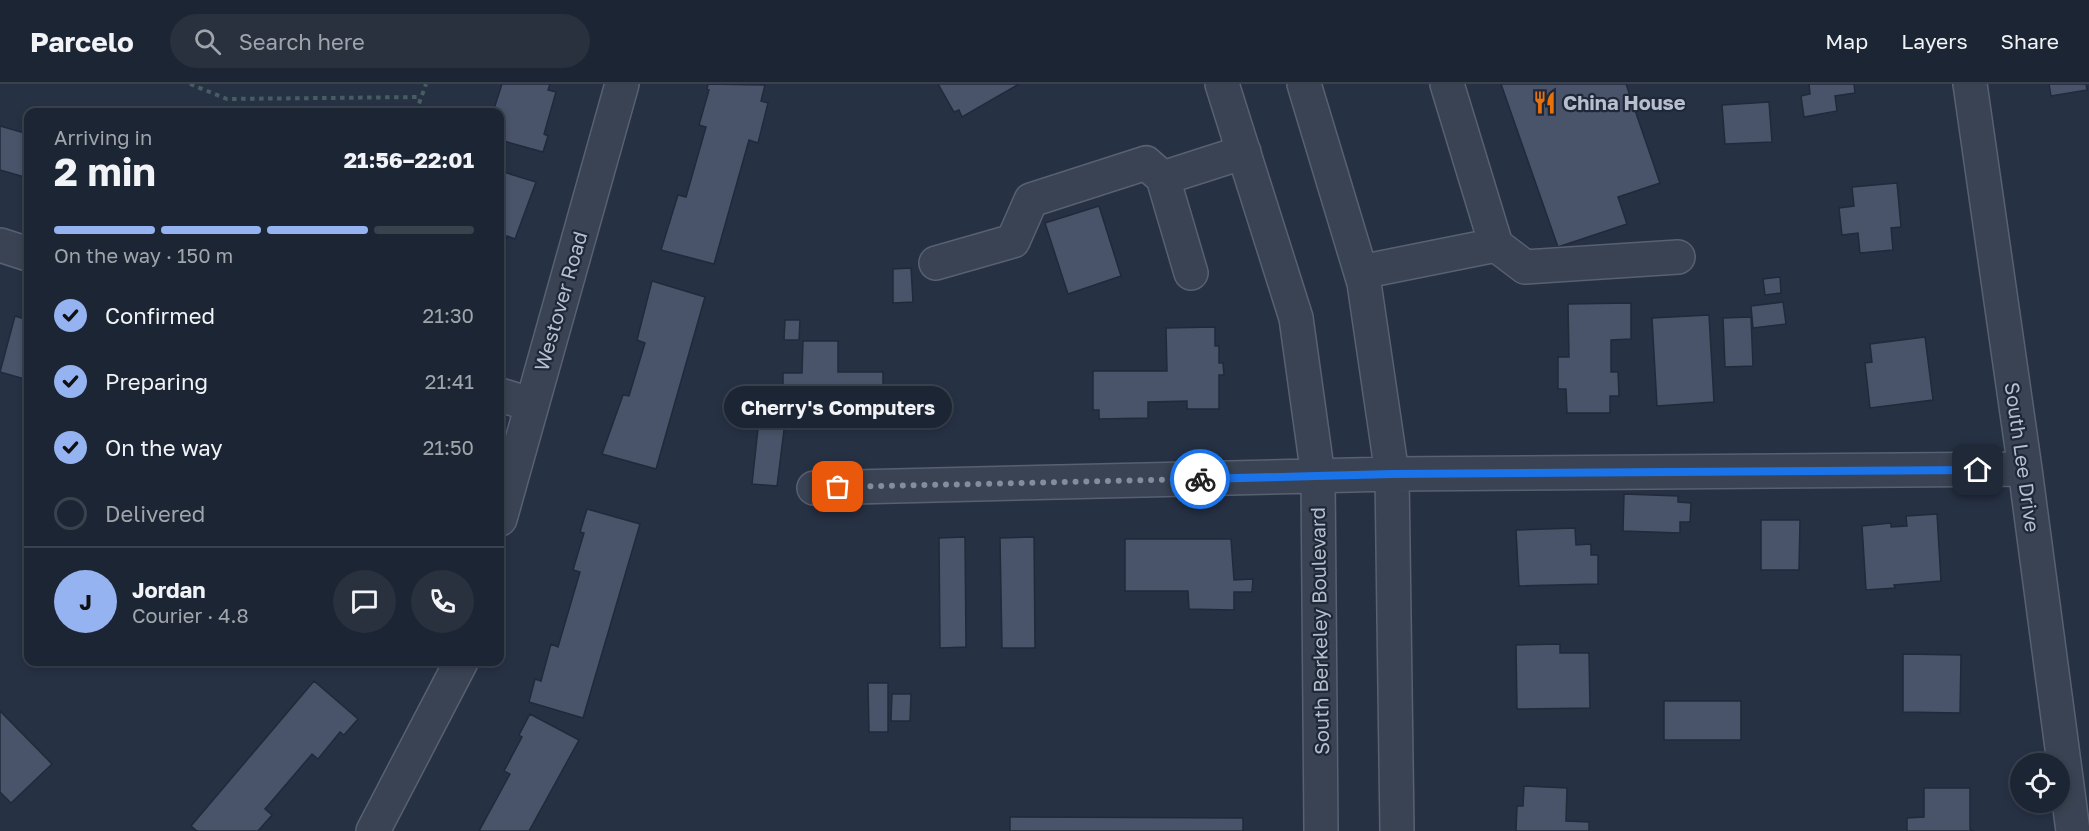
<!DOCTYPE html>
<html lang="en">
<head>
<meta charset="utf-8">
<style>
	body { margin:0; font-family:"Golos Text",sans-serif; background:#29313f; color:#f1f3f6; height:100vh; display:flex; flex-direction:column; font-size:22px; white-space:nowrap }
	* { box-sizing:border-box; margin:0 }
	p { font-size:20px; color:#a0a5ac }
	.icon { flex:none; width:33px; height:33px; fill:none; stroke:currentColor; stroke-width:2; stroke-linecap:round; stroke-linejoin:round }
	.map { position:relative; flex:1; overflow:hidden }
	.details { position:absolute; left:24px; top:24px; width:480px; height:558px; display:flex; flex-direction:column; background:#1c2533; border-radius:12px; box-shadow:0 3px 9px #0003,0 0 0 2px #3a424e }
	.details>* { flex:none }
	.buttons { position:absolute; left:2010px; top:669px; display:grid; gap:12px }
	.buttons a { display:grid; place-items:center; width:60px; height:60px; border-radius:50%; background:#1c2533; box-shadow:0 3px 9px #0003,0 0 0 2px #3a424e; font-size:30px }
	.pin { position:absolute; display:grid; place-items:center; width:51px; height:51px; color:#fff; margin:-26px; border-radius:12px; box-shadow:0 3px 9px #0006 }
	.courier { position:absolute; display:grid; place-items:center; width:60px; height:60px; margin:-30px; border:4px solid #1a73e8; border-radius:50%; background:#fff; color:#222; box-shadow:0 2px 8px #0007 }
	.bubble { position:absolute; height:42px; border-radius:21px; background:#1c2533; box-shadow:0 3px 9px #0003,0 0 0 2px #3a424e; font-size:20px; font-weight:700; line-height:42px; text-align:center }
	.summary em { font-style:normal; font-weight:700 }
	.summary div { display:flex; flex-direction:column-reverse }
	.summary { display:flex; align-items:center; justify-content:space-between; height:102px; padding:0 30px }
	h1 { font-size:39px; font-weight:700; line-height:45px }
	.bar { display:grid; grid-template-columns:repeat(4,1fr); gap:9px 6px; align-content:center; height:72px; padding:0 30px }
	.bar i { height:8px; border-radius:4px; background:#3a424e }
	.bar .active { background:#95b2f1 }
	.bar p { grid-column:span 4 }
	.line { display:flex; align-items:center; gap:15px; padding:0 30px; border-top:2px solid #3a424e }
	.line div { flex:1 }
	.round { display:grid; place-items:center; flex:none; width:63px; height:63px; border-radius:32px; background:#29313f }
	ol { padding:0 30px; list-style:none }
	li { display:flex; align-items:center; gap:18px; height:66px }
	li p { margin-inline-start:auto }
	li .icon { padding:6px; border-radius:50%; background:#95b2f1; color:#111; stroke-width:4 }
	li:last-child { color:#a0a5ac }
	li i { width:33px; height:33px; border:3px solid #3a424e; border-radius:50% }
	header { display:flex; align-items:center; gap:36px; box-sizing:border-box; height:84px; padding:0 30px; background:#1c2533; border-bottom:2px solid #3a424e }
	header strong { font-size:28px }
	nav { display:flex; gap:33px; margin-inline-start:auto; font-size:21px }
	.search { width:420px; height:54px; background:#29313f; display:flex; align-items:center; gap:15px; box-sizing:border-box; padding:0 21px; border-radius:33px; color:#a0a5ac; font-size:22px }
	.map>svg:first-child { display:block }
</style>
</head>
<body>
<header>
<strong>Parcelo</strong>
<div class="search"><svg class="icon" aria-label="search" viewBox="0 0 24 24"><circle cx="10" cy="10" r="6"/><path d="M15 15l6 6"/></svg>Search here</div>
<nav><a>Map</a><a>Layers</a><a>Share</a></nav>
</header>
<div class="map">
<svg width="2089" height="747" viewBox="0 0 2089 747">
	<rect width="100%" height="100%" fill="#263144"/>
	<!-- building -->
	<path fill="#49546a" stroke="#212a3b" stroke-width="1.5" d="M502,0H550L548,6L556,8L544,50L548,52L543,68L500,56V28H493Z
		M708,0L765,1L761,17L768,19L758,59L749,56L714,180L661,166L678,111L686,113L706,43L699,41L709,6L707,5Z
		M938,0H1019L962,33L959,26L954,28Z
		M1501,0H1626L1660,99L1618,113L1627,140L1558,163Z
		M1809,0H1854L1855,9L1835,12L1837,27L1804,33L1801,12L1810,10Z
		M2049,0H2086L2087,6L2051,12Z
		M1769,18L1772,58L1725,60L1722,21Z
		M0,42L28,50V94L0,86Z
		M500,87L536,98L515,155L507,152L500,175Z
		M1897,99L1901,143L1891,144L1893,166L1860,169L1858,149L1842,151L1839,124L1854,122L1852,103Z
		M1099,122L1121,192L1068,210L1045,139Z
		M911,184L913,218L893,219V185Z
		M1780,193L1781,209L1765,211L1763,195Z
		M652,197L705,213L656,385L602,370L623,311L629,312L645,259L637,256Z
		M1783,218L1786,240L1753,244L1751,222Z
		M1631,219V255L1611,256V288H1618L1619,312H1610V329H1567L1566,305H1558V273H1569L1568,220Z
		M1709,231L1714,318L1657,322L1652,234Z
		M15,232L28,236V296L0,288Z
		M1751,233L1753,282L1725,283L1723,234Z
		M785,236H800L799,256H784Z
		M1215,243V262H1219V279H1223L1224,291H1219V325H1187V317L1148,318V334L1099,335V326H1093V287H1167L1166,244Z
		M1925,253L1933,316L1870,324L1865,279L1872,278L1870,260Z
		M803,257H838V288H883V332L800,336V331H783V289H802Z
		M759,335L785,338L777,402L752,400Z
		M1624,410L1678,412V418L1691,419L1690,438H1680V449L1623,447Z
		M587,425L640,440L583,634L529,618L535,595L541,597L551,560L558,563L580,488L573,486L584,449L580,448Z
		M1937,430L1941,497L1894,501L1895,504L1866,506L1862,442L1891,439V443L1907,442L1906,432Z
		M1761,436H1800L1799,486H1761Z
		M1575,444L1576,461L1591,460V471H1598V500L1519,502L1516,446Z
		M965,453L966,563L940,564L939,454Z
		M1034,453L1035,564H1002L1000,454Z
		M1125,455H1231L1234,496L1253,495L1252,508H1234V526L1189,525L1188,507H1125Z
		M1560,560V569H1589L1590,624L1517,625L1516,561Z
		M1903,570L1961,571L1960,629L1903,628Z
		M314,597L358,635L344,651L340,648L318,675L312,670L265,725L272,731L258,747H197L191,742Z
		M868,599H888V648H869Z
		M892,610H911L910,637H891Z
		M1664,617H1741V656H1664Z
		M0,627L52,680L11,719L0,708Z
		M530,630L579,656L529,747H479L510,690L504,687L522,653L519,651Z
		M1524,702L1567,704L1566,737L1589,738V747H1516L1517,722H1523Z
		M1924,704H1970V745L1973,747H1907V734L1924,733Z
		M1010,733L1243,734V747H1010Z"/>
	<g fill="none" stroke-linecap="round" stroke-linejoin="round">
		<defs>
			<path id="minor" d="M1222,0L1296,234L1318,392L1321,747
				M1304,0L1364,199L1392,390L1397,747
				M1970,0L2025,385L2073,747
				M1163,94L1191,189
				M0,161L28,170
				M1496,161L1525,183L1678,173
				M936,179L1013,157L1031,116L1146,79L1163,94L1244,68
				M1361,188L1496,161L1447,0
				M500,311L530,320
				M814,404L1392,390L2025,385
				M500,435L622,0
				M373,747L461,578"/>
		</defs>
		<!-- minor casing -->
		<use href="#minor" stroke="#586171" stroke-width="36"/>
		<!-- path -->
		<path stroke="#465d61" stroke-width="4" stroke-dasharray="4.5 4.5" stroke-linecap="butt" d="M190,0L227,15L421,13
			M416,28L426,0"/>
		<!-- minor -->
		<use href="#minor" stroke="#3a4353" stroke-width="33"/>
	</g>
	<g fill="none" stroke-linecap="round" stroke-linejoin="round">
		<!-- done -->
		<path stroke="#848d9d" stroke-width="6" stroke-dasharray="0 10.8" d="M838,403L1200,395"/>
		<!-- route -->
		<path stroke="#1a73e8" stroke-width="8" d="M1200,395L1392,390L1978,386"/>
	</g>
	<!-- icons -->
	<defs>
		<symbol id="restaurant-bare" viewBox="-9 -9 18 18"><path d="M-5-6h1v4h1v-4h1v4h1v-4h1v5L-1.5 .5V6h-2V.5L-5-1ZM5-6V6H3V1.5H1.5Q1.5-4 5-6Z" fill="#e8710a" stroke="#1f2839" stroke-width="2.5" paint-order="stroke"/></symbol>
	</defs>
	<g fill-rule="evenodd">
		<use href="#restaurant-bare" x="1528" y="2" width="33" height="33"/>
	</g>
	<g text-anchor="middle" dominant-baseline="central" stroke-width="4.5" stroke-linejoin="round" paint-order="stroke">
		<!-- poi labels -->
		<g font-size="20" font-weight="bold" fill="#b7becd" stroke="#1f2839" text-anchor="start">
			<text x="1563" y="18">China House</text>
		</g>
		<!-- street labels -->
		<g font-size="20" fill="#b7becd" stroke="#1f2839">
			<text transform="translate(560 217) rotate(-74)">Westover Road</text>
			<text transform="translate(2023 373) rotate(82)">South Lee Drive</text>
			<text transform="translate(1319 547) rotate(-91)">South Berkeley Boulevard</text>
		</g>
	</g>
</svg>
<div class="buttons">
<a><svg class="icon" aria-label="locate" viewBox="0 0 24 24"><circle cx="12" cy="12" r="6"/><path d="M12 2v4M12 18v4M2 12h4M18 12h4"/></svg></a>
</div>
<div class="pin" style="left:838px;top:403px;background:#ea580c"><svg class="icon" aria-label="bag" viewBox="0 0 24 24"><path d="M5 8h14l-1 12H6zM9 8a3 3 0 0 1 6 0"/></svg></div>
<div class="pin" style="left:1978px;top:386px;background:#1f2937"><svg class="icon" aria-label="home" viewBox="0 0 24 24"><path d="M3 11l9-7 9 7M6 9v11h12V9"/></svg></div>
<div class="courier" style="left:1200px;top:395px"><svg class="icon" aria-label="bike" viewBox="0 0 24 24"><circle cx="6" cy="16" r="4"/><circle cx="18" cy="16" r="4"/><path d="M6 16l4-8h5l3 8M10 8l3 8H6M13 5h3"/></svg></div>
<div class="bubble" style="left:724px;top:302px;width:228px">Cherry's Computers</div>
<section class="details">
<div class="summary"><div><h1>2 min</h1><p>Arriving in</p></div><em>21:56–22:01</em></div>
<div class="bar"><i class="active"></i><i class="active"></i><i class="active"></i><i></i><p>On the way · 150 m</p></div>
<ol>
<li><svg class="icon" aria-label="check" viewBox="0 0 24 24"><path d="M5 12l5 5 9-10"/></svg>Confirmed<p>21:30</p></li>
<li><svg class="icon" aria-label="check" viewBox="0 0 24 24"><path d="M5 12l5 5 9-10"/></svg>Preparing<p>21:41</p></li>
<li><svg class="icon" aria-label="check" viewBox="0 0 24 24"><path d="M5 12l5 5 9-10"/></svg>On the way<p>21:50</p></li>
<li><i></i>Delivered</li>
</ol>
<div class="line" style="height:108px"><b class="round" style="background:#95b2f1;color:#111">J</b><div><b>Jordan</b><p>Courier · 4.8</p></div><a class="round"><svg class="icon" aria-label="chat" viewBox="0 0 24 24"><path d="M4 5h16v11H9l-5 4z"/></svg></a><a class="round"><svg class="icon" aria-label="phone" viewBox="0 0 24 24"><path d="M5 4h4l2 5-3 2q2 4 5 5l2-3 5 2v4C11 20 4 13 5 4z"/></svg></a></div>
</section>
</div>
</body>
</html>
